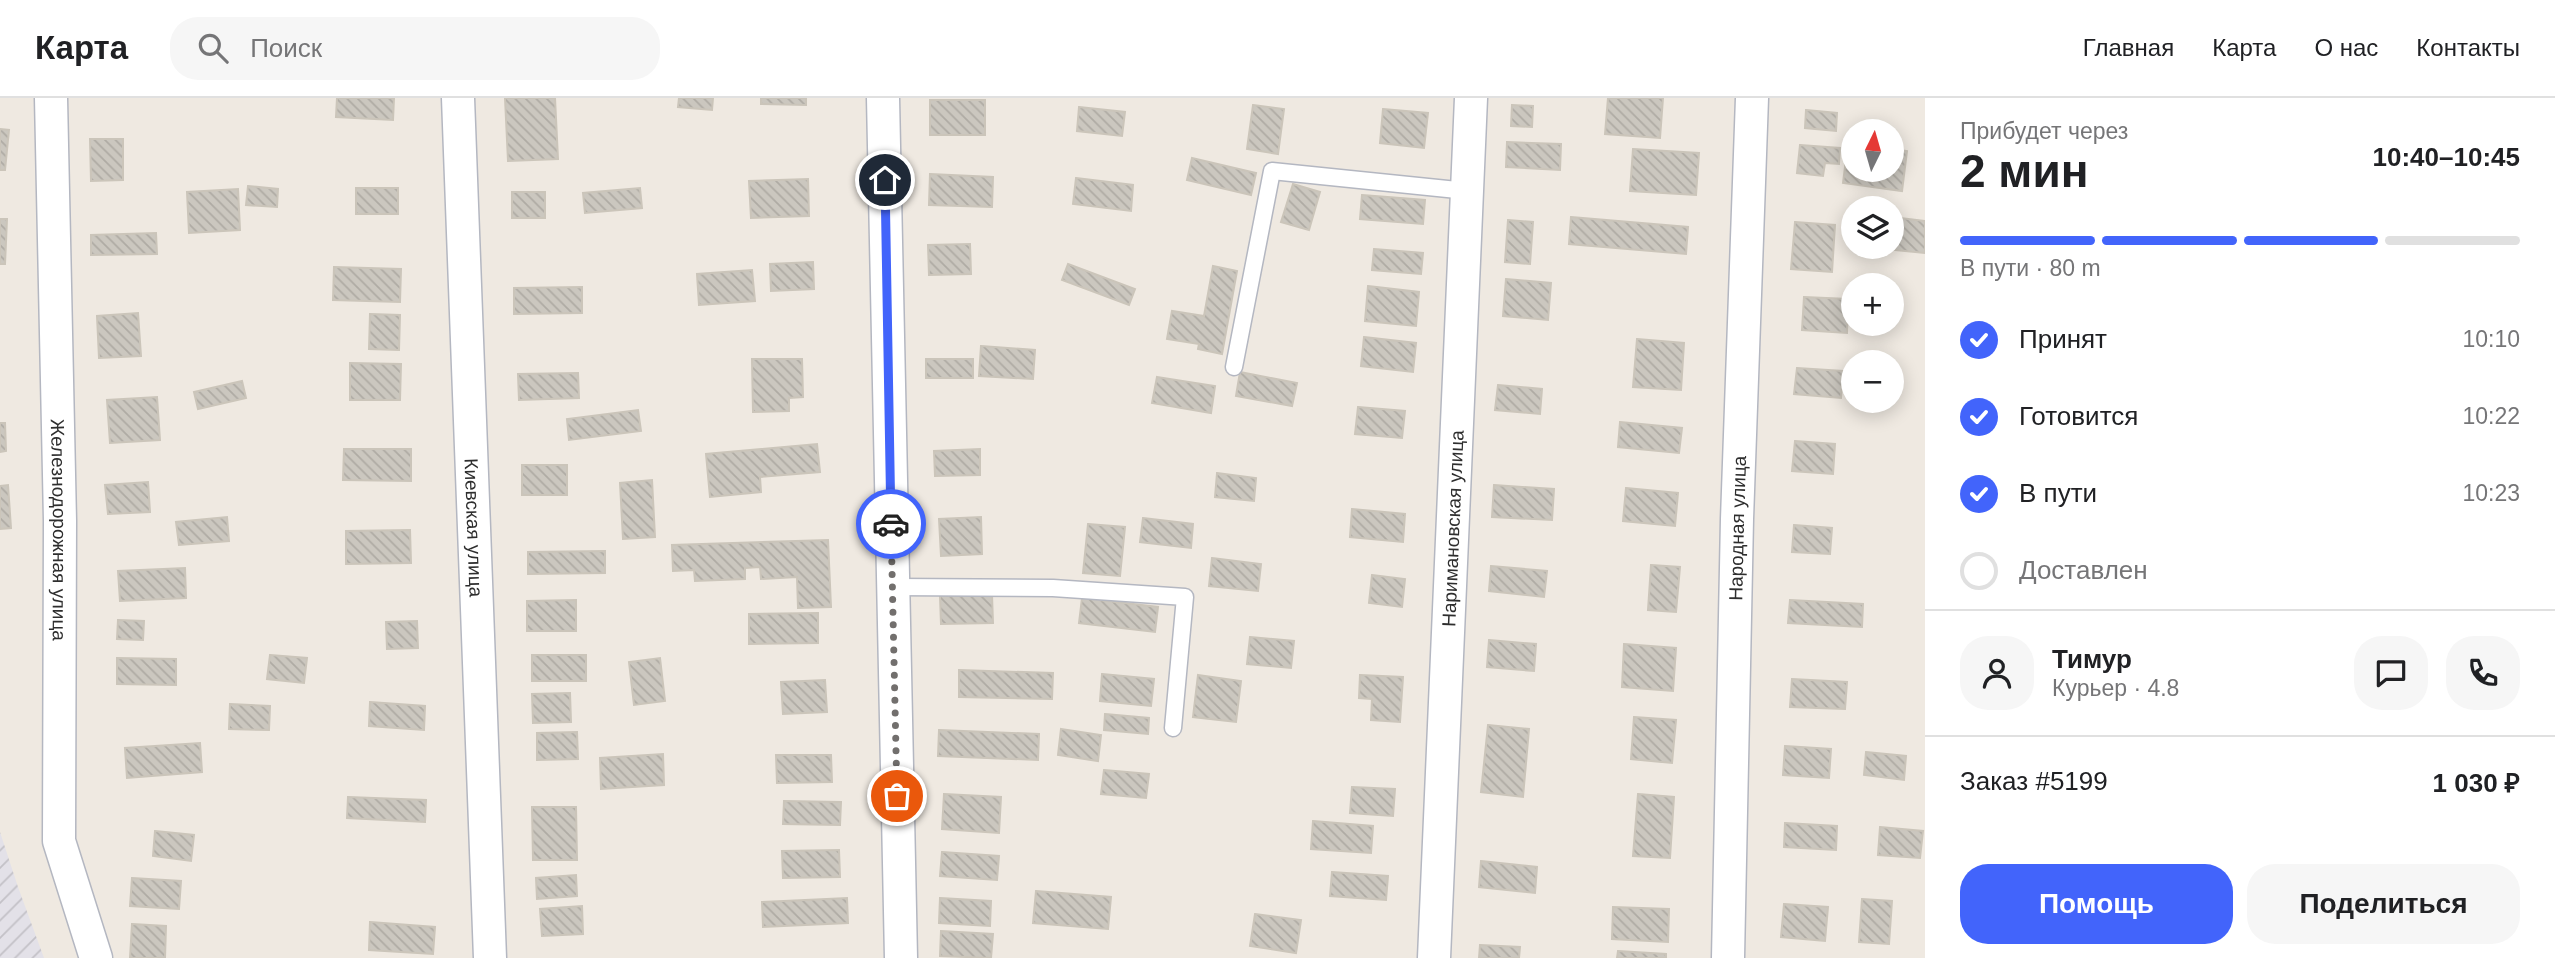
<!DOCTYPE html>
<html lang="ru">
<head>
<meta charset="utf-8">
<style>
	body { margin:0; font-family:Arial,sans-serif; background:#f6f6f6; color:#202124; height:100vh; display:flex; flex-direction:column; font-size:26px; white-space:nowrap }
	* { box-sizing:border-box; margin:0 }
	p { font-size:23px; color:#757577 }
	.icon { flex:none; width:38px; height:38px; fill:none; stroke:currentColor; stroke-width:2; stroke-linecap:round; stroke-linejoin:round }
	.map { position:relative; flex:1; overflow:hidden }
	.drawer { display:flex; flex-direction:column; background:#fff; width:630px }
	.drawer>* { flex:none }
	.needle { width:46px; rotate:5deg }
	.tools { position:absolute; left:1841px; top:21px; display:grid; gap:14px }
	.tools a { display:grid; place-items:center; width:63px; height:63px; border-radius:50%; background:#fff; box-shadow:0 4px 18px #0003; font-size:35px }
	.pin { position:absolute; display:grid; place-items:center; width:60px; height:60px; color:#fff; margin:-30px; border:4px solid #fff; border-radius:50%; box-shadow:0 2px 7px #0007 }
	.courier { position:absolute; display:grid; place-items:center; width:70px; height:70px; margin:-35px; border:5px solid #4264fb; border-radius:50%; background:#fff; color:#222; box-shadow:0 2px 9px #0007 }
	.head em { font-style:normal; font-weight:600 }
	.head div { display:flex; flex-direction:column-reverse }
	.head { display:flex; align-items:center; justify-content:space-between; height:119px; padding:0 35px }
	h1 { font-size:46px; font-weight:600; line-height:52px }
	.bar { display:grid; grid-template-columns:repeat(4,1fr); gap:10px 7px; align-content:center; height:84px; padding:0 35px }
	.bar i { height:9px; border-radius:5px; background:#e0e0e0 }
	.bar .current { background:#4264fb }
	.bar p { grid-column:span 4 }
	.line { display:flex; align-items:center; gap:18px; padding:0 35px; border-top:2px solid #e0e0e0 }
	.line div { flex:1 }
	.round { display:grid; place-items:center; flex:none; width:74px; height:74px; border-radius:28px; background:#f6f6f6 }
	ol { padding:0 35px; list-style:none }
	li { display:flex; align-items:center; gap:21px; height:77px }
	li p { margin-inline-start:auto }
	li .icon { padding:7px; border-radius:50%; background:#4264fb; color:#fff; stroke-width:4 }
	li:last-child { color:#757577 }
	li i { width:38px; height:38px; border:4px solid #e0e0e0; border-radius:50% }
	.primary-button { display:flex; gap:14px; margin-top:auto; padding:14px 35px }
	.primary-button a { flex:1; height:80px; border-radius:28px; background:#4264fb; color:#fff; font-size:28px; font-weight:600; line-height:80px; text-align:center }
	.primary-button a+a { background:#f6f6f6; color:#202124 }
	header { display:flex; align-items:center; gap:42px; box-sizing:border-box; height:98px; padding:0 35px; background:#fff; border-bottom:2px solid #e0e0e0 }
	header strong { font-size:33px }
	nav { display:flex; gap:38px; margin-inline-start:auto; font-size:24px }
	.search { width:490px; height:63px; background:#f6f6f6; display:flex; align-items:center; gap:18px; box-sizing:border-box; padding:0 24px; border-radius:28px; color:#757577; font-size:26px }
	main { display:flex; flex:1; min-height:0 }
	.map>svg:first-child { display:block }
</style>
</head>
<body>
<header>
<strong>Карта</strong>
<div class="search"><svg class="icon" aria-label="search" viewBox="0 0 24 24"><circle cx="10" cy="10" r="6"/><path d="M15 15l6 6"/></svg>Поиск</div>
<nav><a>Главная</a><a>Карта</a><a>О нас</a><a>Контакты</a></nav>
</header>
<main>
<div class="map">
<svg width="1925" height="860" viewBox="0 0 1925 860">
	<defs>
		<pattern id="industrial-furrows" width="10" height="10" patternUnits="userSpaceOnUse" patternTransform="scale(1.75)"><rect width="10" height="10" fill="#e3e1e8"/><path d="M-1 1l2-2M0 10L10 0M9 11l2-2" fill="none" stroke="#c3c1c7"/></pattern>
		<pattern id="building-back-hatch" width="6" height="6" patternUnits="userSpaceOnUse" patternTransform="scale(1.75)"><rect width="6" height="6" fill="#cbc7bf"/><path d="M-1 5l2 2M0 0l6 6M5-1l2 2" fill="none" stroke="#afaba4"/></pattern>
	</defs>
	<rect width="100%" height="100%" fill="#efe9e1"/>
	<!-- industrial -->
	<path fill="url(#industrial-furrows)" d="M0,734L18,789L44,860H0Z"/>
	<!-- building -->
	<path fill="url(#building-back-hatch)" stroke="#cbc5ba" stroke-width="2" d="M337,0H394L393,22L336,19Z
		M505,0H555L558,61L508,63Z
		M679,0H713L712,12L678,9Z
		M761,0H806V7L761,6Z
		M1608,0H1663L1660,40L1605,36Z
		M930,2H985V37H930Z
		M1253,7L1284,11L1278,56L1247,51Z
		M1512,7L1533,8L1532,29L1511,28Z
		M1079,9L1125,14L1122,38L1077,33Z
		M1383,11L1428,15L1424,50L1380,45Z
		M1806,12L1837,15L1836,33L1805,30Z
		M0,31L9,32L5,72H0Z
		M90,41H123V82L91,83Z
		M1507,44L1561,46L1560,72L1506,69Z
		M1848,45L1853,46V72H1892V51L1907,53L1902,93L1843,85Z
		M1800,47L1840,50L1839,66L1825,65L1823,78L1797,75Z
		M1633,51L1699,55L1696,97L1630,93Z
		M1192,60L1256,75L1251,97L1187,82Z
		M930,76L993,79L992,109L929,107Z
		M1076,80L1133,87L1131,113L1073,106Z
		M808,81L809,118L751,120L749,83Z
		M1293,86L1320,94L1309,132L1281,124Z
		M248,88L278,91L277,109L246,107Z
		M356,90H398V116H356Z
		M640,90L642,110L585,115L583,95Z
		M238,91L240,132L189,135L187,94Z
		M512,94H545V120H512Z
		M1362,97L1425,102L1423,126L1360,121Z
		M1571,119L1688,129L1686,156L1569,146Z
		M1892,119L1925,123V155L1885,151L1892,149Z
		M0,121H7L5,166H0Z
		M1508,122L1533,124L1530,166L1505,164Z
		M1795,124L1835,127L1832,174L1791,171Z
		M156,135L157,156L91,157V137Z
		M970,146L971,176L929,177L928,147Z
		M1374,151L1423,155L1421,176L1372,172Z
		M813,164L814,191L771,193L770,166Z
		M1068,166L1135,191L1129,207L1062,182Z
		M1213,168L1237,173L1222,256L1198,251L1199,246L1167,241L1172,213L1204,218Z
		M334,169L401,171L400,204L333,202Z
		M752,172L755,203L699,207L697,176Z
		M1506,181L1551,185L1548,222L1503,218Z
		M1368,188L1419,194L1416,228L1365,223Z
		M582,189V215L514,216V190Z
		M1804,199L1848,201L1847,235L1802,232Z
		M138,215L141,258L99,260L97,218Z
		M370,216L400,217L399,252L369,251Z
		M1364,239L1416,245L1413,274L1361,268Z
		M1637,241L1684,245L1681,292L1633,289Z
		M981,248L1035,252L1033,281L979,278Z
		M752,261H802L803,299L789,300V313L753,314Z
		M926,261H973V280H926Z
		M350,265L401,266L400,302H350Z
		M1797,270L1843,273L1841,300L1794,296Z
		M1240,274L1297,285L1292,308L1236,298Z
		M578,275L579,300L519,302L518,276Z
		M1157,279L1215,288L1211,315L1152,305Z
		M242,283L246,300L198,311L194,294Z
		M1498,287L1542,291L1540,316L1495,312Z
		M157,299L160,342L110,345L107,302Z
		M1358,309L1405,313L1402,340L1355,336Z
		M638,312L641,333L569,342L567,321Z
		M1620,324L1682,330L1679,355L1618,349Z
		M0,325H5L6,353L0,354Z
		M1795,343L1835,346L1833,376L1792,373Z
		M817,346L820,374L760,379L761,394L710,399L706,356Z
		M344,351H411V383L343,382Z
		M980,351V377L935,378L934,353Z
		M522,367H567V397H522Z
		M1217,375L1256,380L1254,403L1215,399Z
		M652,382L655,439L623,441L620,385Z
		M148,384L150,414L108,416L105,387Z
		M8,387L11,430L0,431V388Z
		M1494,387L1554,391L1552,422L1492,419Z
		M1626,390L1678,395L1675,428L1623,423Z
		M1352,411L1405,416L1403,444L1350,439Z
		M227,419L229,443L179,447L176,424Z
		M981,419L982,456L941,458L939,421Z
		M1143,420L1193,426L1191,450L1140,444Z
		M1088,426L1125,429L1120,478L1083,475Z
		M1794,427L1832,430L1830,456L1792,454Z
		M410,432L411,465L346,466V433Z
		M828,442L831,509L798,510L797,479L761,481L760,469L745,470V481L695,483L694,472L673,473L672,447Z
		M605,453V475L528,476V454Z
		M1212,460L1261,466L1258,493L1209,488Z
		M1651,467L1680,469L1676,514L1648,512Z
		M1491,468L1547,473L1544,499L1489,493Z
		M185,470L186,500L120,503L118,473Z
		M1372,477L1405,481L1402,509L1369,505Z
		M992,497L993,525L941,526L940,498Z
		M1082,500L1158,509L1155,534L1079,525Z
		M576,502V533H527V503Z
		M1790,502L1863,506L1862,529L1788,525Z
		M818,515V545L749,546V516Z
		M118,522L144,523L143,542L117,541Z
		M417,523L418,550L387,551L386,524Z
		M1250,539L1294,543L1291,570L1247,566Z
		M1489,542L1536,546L1534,573L1487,569Z
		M1624,546L1676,550L1673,593L1622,589Z
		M270,557L307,560L304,585L267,581Z
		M532,557H586V583H532Z
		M117,560L176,561V587L117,586Z
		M660,560L665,603L634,607L629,564Z
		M959,572L1053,575L1052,601L959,599Z
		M1102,576L1154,581L1151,608L1100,603Z
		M1198,577L1241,583L1236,624L1193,619Z
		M1360,577L1403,579L1400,624L1371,622L1372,601L1359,600Z
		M1792,581L1847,584L1845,611L1790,609Z
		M825,582L827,614L783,616L781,584Z
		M570,595L571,624L533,625L532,596Z
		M370,604L425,608L424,632L369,628Z
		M230,606L270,608L269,632L229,631Z
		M1105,616L1149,620L1148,636L1104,632Z
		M1634,619L1676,622L1672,665L1631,661Z
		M1488,627L1529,631L1523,699L1481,694Z
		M1061,631L1101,637L1098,663L1058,657Z
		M939,632L1039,636L1038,662L938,658Z
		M577,634L578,661L537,662V635Z
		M200,645L202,674L127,680L125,650Z
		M1785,648L1831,651L1829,680L1783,677Z
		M1866,654L1906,658L1904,682L1864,677Z
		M663,656L664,687L601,691L600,660Z
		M776,657H831L832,684L777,685Z
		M1104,672L1149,676L1146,700L1101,696Z
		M1352,689L1395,691L1393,718L1350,715Z
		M944,696L1001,699L999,735L942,731Z
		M1638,696L1674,699L1670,760L1633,758Z
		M348,699L426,702L425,724L347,720Z
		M784,703L841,704L840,727L783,726Z
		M532,709H576L577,762H533Z
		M1313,723L1373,728L1371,755L1311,751Z
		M1785,725L1837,728L1836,752L1784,749Z
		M1880,729L1923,733L1920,760L1878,757Z
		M155,733L194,737L191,763L153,758Z
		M839,752L840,779L783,780L782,753Z
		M942,754L999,758L997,782L940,778Z
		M1481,763L1537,769L1535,795L1479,789Z
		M1332,774L1388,778L1386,802L1330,798Z
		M576,777L577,798L537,801L536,780Z
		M132,780L181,783L179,811L130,808Z
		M1036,793L1111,799L1108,831L1033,825Z
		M847,800L848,825L763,829L762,804Z
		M940,800L991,803L990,828L939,825Z
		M1862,801L1892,803L1889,846L1859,844Z
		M1784,806L1828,809L1825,843L1781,839Z
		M582,808L583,836L542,838L540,811Z
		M1613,809L1669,811L1668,844L1612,841Z
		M1255,816L1301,822L1296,855L1250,848Z
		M370,824L435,829L433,856L369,852Z
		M132,826L166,828L165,860H130Z
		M941,833L993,836L991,860L940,858Z
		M1480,847L1520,849L1519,860H1479Z
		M1618,853L1666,856V860H1617Z"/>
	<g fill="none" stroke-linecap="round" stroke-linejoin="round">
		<defs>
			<path id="service" d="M1234,269L1272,73L1467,93
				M893,489L1053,490L1185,499L1173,630"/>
			<g id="minor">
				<path id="s1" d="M51,0L60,423L59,743L96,860"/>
				<path id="s2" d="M458,0L490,860"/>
				<path d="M883,0L901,860"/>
				<path id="s3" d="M1434,860L1471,0"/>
				<path id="s4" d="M1728,860L1737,421L1752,0"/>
			</g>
		</defs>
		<!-- service casing -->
		<use href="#service" stroke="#b4b7c1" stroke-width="19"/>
		<!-- minor casing -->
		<use href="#minor" stroke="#b4b7c1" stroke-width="35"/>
		<!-- service -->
		<use href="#service" stroke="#fff" stroke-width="16"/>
		<!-- minor -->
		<use href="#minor" stroke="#fff" stroke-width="32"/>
	</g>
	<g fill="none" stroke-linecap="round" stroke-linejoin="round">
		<!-- done -->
		<path stroke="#726f6d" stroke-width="7" stroke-dasharray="0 12.6" d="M891,426L897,698"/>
		<!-- route -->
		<path stroke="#4264fb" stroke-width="9" d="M885,82L891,426"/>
	</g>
	<g text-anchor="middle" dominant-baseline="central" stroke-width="6" stroke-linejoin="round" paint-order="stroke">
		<!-- street labels -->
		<g font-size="19" fill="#2e2e2e" stroke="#fff">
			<text stroke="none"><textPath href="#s2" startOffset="430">Киевская улица</textPath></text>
			<text stroke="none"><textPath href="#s3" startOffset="430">Наримановская улица</textPath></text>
			<text stroke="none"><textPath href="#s4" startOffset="430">Народная улица</textPath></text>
			<text stroke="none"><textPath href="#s1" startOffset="432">Железнодорожная улица</textPath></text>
		</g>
	</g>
</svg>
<div class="tools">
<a><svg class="needle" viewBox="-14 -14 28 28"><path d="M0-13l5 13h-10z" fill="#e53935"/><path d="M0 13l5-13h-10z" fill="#757577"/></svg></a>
<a><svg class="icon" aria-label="layers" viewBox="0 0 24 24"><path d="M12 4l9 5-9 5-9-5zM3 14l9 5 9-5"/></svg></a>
<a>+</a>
<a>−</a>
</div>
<div class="pin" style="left:897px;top:698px;background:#ea580c"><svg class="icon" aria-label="bag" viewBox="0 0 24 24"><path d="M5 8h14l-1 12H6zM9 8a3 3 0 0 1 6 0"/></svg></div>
<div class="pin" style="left:885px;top:82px;background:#1f2937"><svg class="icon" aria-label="home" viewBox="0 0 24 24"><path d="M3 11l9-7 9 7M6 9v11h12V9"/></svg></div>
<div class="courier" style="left:891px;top:426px"><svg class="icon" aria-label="car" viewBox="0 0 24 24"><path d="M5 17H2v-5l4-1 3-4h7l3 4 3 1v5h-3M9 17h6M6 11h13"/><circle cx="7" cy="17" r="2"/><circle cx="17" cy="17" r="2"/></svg></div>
</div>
<section class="drawer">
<div class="head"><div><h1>2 мин</h1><p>Прибудет через</p></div><em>10:40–10:45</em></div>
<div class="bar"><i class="current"></i><i class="current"></i><i class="current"></i><i></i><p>В пути · 80 m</p></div>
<ol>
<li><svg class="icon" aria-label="check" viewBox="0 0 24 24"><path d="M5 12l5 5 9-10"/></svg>Принят<p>10:10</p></li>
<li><svg class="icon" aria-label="check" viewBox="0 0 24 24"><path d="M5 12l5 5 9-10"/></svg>Готовится<p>10:22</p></li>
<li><svg class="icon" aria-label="check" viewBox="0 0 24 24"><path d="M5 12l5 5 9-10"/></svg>В пути<p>10:23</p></li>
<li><i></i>Доставлен</li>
</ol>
<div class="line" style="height:126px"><a class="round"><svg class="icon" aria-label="person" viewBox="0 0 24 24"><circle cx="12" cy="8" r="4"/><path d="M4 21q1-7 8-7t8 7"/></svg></a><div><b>Тимур</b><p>Курьер · 4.8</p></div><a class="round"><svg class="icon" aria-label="chat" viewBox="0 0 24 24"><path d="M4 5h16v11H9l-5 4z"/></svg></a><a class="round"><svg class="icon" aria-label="phone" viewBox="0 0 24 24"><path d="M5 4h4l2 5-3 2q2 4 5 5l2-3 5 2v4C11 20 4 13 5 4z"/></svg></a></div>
<div class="line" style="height:91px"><div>Заказ #5199</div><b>1 030 ₽</b></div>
<div class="primary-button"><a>Помощь</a><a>Поделиться</a></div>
</section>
</main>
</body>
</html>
